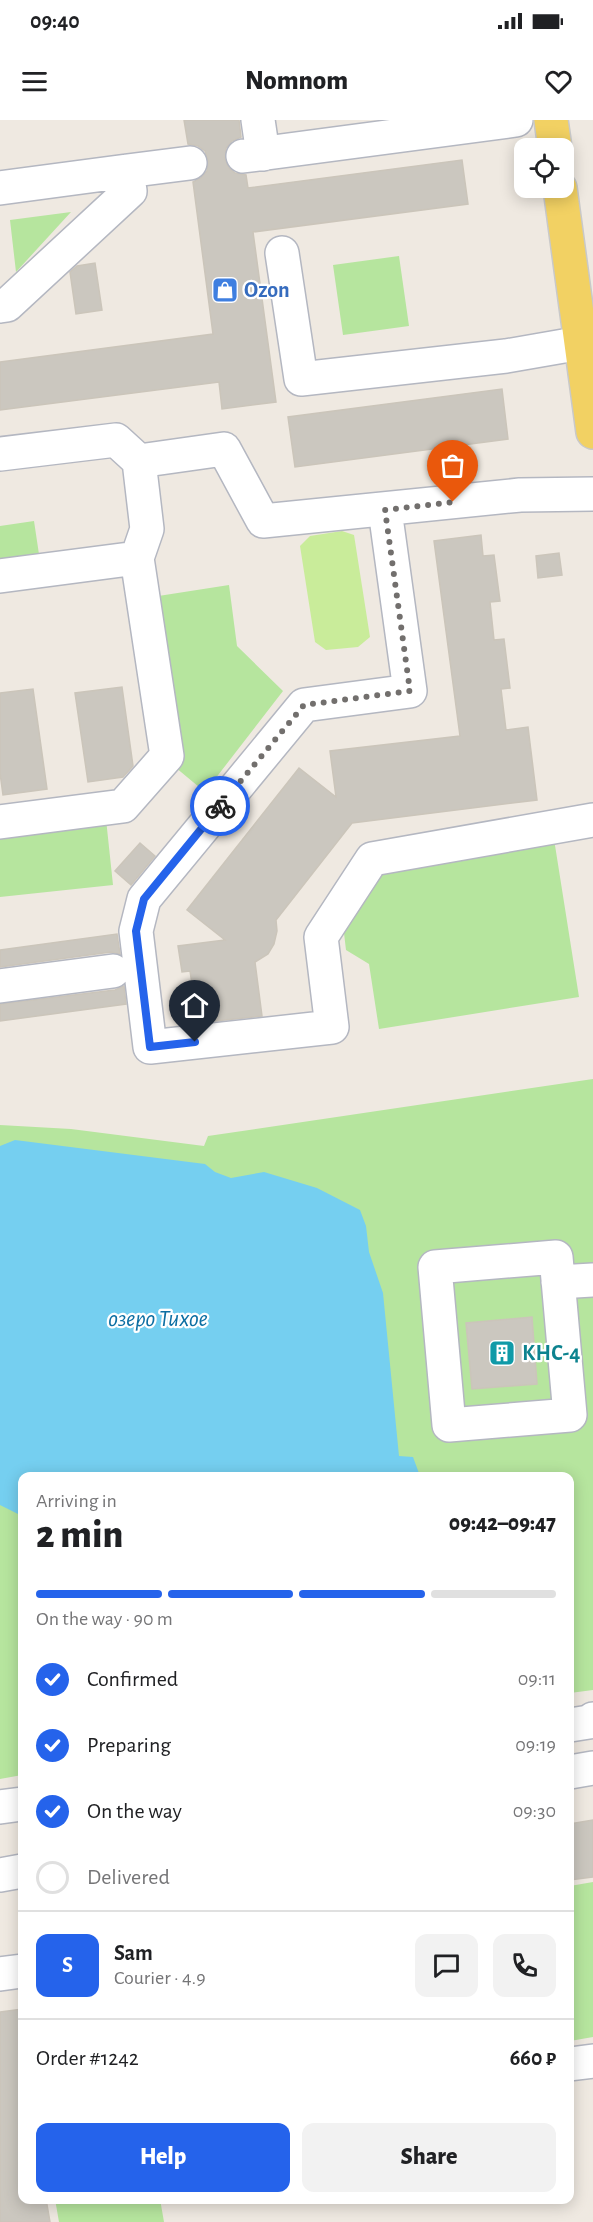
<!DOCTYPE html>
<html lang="en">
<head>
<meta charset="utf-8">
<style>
	body { margin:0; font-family:"Alegreya Sans",sans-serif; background:#f2f2f2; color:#202124; height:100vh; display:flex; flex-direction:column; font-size:22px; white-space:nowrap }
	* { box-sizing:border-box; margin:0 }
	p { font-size:20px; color:#757577 }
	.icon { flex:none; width:33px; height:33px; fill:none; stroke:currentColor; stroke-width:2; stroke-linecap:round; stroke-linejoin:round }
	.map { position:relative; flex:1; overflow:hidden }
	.sheet { position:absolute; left:18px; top:1352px; width:556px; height:732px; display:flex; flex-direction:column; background:#fff; border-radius:12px; box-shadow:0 3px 15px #0003 }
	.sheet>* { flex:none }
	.controls { position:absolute; left:514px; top:18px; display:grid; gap:12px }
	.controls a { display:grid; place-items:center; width:60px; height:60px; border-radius:12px; background:#fff; box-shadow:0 3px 15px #0003; font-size:30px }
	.pin { position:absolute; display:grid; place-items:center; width:51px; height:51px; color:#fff; margin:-62px -26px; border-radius:50% 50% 50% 0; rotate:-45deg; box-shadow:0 0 6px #0007 }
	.pin .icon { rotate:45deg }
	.courier { position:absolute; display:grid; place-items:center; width:60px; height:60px; margin:-30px; border:4px solid #2563eb; border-radius:50%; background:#fff; color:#222; box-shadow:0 2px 8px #0007 }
	.summary em { font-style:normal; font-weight:800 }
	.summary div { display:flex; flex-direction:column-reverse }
	.summary { display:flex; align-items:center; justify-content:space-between; height:102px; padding:0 18px }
	h1 { font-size:39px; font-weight:800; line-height:45px }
	.bar { display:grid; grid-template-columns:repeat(4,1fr); gap:9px 6px; align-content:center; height:72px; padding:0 18px }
	.bar i { height:8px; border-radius:4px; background:#e0e0e0 }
	.bar .on { background:#2563eb }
	.bar p { grid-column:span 4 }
	.line { display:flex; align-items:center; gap:15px; padding:0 18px; border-top:2px solid #e0e0e0 }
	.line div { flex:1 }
	.round { display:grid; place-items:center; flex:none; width:63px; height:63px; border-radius:12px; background:#f2f2f2 }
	ol { padding:0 18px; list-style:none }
	li { display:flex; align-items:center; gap:18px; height:66px }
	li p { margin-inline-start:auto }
	li .icon { padding:6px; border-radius:50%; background:#2563eb; color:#fff; stroke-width:4 }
	li:last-child { color:#757577 }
	li i { width:33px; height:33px; border:3px solid #e0e0e0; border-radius:50% }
	.primary-button { display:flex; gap:12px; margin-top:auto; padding:12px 18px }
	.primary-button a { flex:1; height:69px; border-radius:12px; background:#2563eb; color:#fff; font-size:24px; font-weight:800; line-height:69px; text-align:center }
	.primary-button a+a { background:#f2f2f2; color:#202124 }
	.status { display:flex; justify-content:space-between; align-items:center; height:42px; padding:0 30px; background:#fff; direction:ltr }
	.status svg { height:16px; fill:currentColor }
	header { display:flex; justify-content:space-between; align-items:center; height:78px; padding:0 18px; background:#fff; font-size:27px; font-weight:800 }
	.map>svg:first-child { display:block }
</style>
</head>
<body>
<div class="status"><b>09:40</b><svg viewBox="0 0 49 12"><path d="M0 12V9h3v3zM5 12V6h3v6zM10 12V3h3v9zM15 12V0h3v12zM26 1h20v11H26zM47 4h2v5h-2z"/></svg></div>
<header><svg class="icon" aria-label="menu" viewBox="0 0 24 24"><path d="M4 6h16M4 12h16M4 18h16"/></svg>Nomnom<svg class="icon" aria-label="heart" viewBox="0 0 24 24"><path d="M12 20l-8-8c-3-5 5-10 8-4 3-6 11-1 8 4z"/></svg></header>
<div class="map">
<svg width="593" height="2102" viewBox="0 0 593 2102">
	<rect width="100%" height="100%" fill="#efe9e1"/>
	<!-- green -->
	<path fill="#b6e59e" d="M71,92L16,152L10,100Z
		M399,136L409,206L343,215L333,145Z
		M34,401L40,441L0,446V406Z
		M229,465L237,526L283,571L205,672L175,647L152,477Z
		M106,699L113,765L0,777V711Z
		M554,719L579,877L379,909L369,844L346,830L342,796L377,747Z
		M593,959V1570L570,1573V1356H22V1655L0,1659V1005L71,1009L204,1026L208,1016Z
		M593,1762V1917L570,1921V1766Z
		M55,2079H160L164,2102H59Z"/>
	<!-- pitch -->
	<path fill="#c9ec9a" d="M342,411L354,415L370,517L358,527L326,530L315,522L300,426L310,416Z"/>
	<!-- water -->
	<path fill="#75cff0" d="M15,1020L205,1044L215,1052L231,1058L264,1052L317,1068L360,1090L366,1106L369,1132L383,1173L399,1336L413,1337L420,1356H22V1396L0,1385V1026Z"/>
	<!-- building -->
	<path fill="#cbc7bf" stroke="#cbc5ba" stroke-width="1.5" d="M184,0H239L241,17L232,21L226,28L225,39L229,48L235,53L246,55L248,68L462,40L468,84L253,112L276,282L222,289L219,262L0,290V242L213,214L193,62L201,58L207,51L208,40L205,31L198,26L188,24Z
		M95,143L102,190L76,194L70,152L77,146Z
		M502,269L508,319L295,347L288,297Z
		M481,415L483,436L494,435L500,481L490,482L494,520L504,519L510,568L501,569L506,610L528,607L537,680L352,703L276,800L277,811L274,824L268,834L255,842L262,896L187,904L185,892L196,891L190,851L182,852L178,826L225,820L187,790L299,648L336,677L330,631L460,616L434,421Z
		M559,433L562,455L538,458L536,436Z
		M122,567L133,646L123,657L88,662L75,573Z
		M33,569L47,669L3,675L0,653V573Z
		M140,723L155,736L131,765L115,751Z
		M117,814L120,834L111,832L0,847V830Z
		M124,866L126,884L0,901V884L115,870Z
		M532,1197L537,1264L472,1269L466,1203Z
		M593,1700V1757L570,1760V1704Z
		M22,1889V2079H46L50,2102H0V1892Z"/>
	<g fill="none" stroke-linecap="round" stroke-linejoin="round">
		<defs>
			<path id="minor" d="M258,0L263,34
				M243,36L516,0
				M0,68L127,51
				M282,133L301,259L506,236L581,223
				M0,186L7,185L130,71L127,51L190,43
				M0,334L116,320L139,341L224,329L263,401L520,375L593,374
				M385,390L410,571L304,585L144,779L136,811L150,927L332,907L321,817L372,739L593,700
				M0,456L137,438
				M0,702L123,686L167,636L137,438L147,409L139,341
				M0,866L113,851
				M556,1137L570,1295L449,1305L435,1147Z
				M558,1162L593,1160
				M570,1605L589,1602L593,1599
				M570,1652L593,1648
				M0,1687L22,1684
				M0,1755L22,1751
				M0,1854L22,1851
				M570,1944L593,1941"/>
			<path id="major" d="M551,0L555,28
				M560,68L593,312"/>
		</defs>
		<!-- minor casing -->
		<use href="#minor" stroke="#b4b7c1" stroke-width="36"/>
		<!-- major casing -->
		<use href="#major" stroke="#c9c9c9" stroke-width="36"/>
		<!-- minor -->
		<use href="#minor" stroke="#fff" stroke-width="33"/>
		<!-- major -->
		<use href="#major" stroke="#f2d163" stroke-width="33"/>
	</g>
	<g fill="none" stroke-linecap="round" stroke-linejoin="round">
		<!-- done -->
		<path stroke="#726f6d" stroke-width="6" stroke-dasharray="0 10.8" d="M220,686L304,585L410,571L385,390L453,382"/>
		<!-- route -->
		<path stroke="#2563eb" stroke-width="8" d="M195,922L150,927L136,811L144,779L220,686"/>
	</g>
	<!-- icons -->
	<defs>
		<symbol id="shop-square" viewBox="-11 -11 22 22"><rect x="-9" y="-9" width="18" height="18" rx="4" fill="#3f7fe0" stroke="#fff"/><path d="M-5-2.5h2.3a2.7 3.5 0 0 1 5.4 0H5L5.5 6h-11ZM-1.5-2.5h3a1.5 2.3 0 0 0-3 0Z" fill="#fff"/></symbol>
		<symbol id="building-square" viewBox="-11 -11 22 22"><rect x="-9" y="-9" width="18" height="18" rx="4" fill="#0f9aa8" stroke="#fff"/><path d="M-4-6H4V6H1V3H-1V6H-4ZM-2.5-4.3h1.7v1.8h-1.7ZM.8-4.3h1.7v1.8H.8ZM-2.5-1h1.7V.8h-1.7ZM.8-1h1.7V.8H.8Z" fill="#fff"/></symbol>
	</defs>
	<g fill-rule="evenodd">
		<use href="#shop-square" x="210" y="155" width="30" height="30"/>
		<use href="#building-square" x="487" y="1218" width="30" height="30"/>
	</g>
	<g text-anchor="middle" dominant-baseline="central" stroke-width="4.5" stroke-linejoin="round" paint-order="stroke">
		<!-- shop labels -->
		<g font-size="22" font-weight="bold" fill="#366cbe" stroke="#fff" text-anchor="start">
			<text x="244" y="170">Ozon</text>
		</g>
		<!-- culture labels -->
		<g font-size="22" font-weight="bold" fill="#0d838f" stroke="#fff" text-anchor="start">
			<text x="522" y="1233">КНС-4</text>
		</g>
		<!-- water labels -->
		<g font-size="24" font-style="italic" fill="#0d6fa3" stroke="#fff">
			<text x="158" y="1199">озеро Тихое</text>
		</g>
	</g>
</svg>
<div class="controls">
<a><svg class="icon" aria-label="locate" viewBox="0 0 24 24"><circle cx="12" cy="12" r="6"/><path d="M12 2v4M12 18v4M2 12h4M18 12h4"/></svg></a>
</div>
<div class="pin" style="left:453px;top:382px;background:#ea580c"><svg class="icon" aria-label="bag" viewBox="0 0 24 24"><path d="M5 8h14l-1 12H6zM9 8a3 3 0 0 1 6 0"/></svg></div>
<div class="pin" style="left:195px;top:922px;background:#1f2937"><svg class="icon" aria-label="home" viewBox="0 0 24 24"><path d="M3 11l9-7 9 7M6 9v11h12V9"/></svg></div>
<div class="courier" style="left:220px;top:686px"><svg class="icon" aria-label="bike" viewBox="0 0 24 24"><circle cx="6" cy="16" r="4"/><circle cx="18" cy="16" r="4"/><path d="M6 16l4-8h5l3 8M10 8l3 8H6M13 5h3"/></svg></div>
<section class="sheet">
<div class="summary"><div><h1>2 min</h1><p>Arriving in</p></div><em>09:42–09:47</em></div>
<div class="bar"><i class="on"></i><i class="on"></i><i class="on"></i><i></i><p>On the way · 90 m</p></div>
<ol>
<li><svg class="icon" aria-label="check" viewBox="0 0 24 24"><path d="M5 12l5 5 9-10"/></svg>Confirmed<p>09:11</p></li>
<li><svg class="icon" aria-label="check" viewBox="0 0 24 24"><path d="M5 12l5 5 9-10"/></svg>Preparing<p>09:19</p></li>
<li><svg class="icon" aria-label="check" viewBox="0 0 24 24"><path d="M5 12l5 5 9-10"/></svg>On the way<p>09:30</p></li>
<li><i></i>Delivered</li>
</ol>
<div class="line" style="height:108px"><b class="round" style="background:#2563eb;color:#fff">S</b><div><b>Sam</b><p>Courier · 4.9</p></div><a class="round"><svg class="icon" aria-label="chat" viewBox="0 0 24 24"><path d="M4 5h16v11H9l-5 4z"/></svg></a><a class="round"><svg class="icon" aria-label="phone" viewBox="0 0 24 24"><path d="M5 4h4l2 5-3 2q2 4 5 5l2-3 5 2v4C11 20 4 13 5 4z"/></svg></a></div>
<div class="line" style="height:78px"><div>Order #1242</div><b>660 ₽</b></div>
<div class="primary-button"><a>Help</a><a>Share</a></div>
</section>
</div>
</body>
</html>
